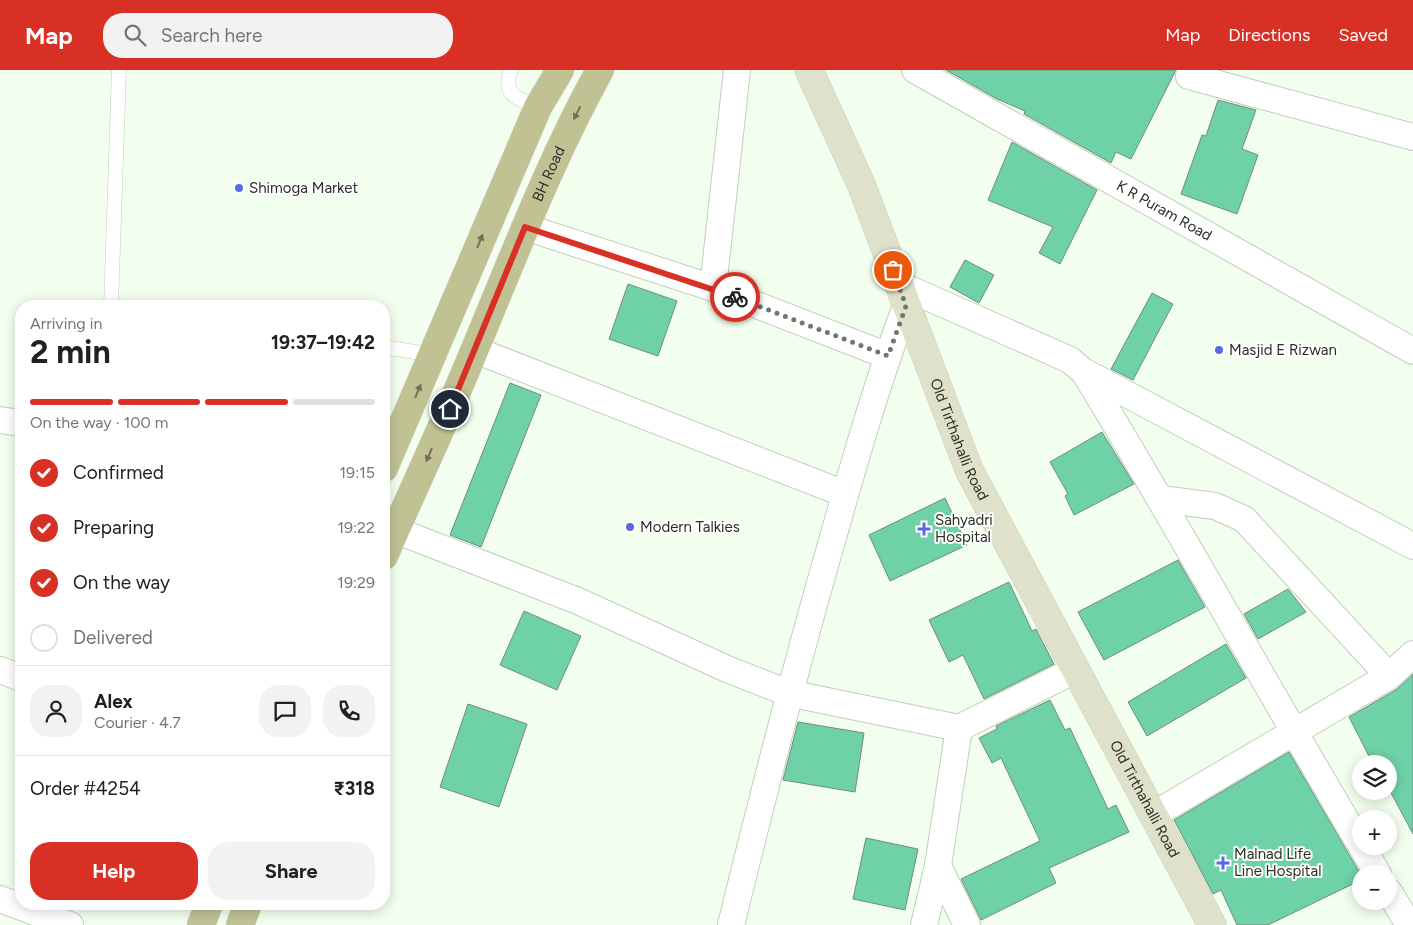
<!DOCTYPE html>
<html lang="en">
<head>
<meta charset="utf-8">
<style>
	body { margin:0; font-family:Figtree,sans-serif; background:#f2f2f2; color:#202124; height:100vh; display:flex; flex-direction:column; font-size:19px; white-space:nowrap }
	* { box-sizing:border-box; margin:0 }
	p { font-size:16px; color:#757577 }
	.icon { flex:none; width:28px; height:28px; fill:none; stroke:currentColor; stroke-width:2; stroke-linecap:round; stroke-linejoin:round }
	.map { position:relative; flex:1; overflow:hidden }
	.drawer { position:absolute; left:15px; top:230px; width:375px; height:610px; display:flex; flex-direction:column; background:#fff; border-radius:20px; box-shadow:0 2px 12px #0003 }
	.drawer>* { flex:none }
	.controls { position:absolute; left:1352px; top:685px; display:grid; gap:10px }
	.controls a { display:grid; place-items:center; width:45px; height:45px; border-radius:50%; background:#fff; box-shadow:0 2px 12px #0003; font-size:25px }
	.pin { position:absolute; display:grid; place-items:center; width:42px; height:42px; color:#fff; margin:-21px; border:2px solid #fff; border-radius:50%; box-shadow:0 1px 5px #0007 }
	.courier { position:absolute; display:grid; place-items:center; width:50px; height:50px; margin:-25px; border:4px solid #d93025; border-radius:50%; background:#fff; color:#222; box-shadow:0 1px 6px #0007 }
	.headline em { font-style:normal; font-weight:700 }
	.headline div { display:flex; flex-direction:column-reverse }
	.headline { display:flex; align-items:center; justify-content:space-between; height:85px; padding:0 15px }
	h1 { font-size:32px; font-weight:700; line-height:38px }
	.bar { display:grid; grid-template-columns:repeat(4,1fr); gap:8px 5px; align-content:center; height:60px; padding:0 15px }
	.bar i { height:6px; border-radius:4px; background:#e0e0e0 }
	.bar .on { background:#d93025 }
	.bar p { grid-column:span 4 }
	.line { display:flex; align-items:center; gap:12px; padding:0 15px; border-top:1px solid #e0e0e0 }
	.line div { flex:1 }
	.round { display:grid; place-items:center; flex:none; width:52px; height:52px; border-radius:20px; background:#f2f2f2 }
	ol { padding:0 15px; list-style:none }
	li { display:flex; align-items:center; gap:15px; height:55px }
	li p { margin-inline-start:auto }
	li .icon { padding:5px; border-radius:50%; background:#d93025; color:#fff; stroke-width:4 }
	li:last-child { color:#757577 }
	li i { width:28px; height:28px; border:2px solid #e0e0e0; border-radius:50% }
	.button { display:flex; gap:10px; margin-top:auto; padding:10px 15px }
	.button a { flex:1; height:58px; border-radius:20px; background:#d93025; color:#fff; font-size:20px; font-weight:700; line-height:58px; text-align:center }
	.button a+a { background:#f2f2f2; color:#202124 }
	header { display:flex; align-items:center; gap:30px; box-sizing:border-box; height:70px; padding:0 25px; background:#d93025; color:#fff }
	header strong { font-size:24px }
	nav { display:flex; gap:28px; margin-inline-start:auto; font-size:18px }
	.search { width:350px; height:45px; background:#f2f2f2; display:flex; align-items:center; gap:12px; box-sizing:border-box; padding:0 18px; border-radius:20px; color:#757577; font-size:19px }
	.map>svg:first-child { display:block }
</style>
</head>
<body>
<header>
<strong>Map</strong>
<div class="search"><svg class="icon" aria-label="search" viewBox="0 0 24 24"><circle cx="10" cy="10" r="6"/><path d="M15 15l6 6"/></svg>Search here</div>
<nav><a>Map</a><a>Directions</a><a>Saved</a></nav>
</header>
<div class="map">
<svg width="1413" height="855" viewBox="0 0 1413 855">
	<rect width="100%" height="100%" fill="#f2ffee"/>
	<!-- building -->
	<path fill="#6ed1a7" stroke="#738b7f" d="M946,0H1176L1131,89L1116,82L1111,93L1024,44L1025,41L997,29Z
		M1218,30L1256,40L1242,79L1258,85L1237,144L1181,124L1202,65L1206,66Z
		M1012,72L1097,120L1060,194L1039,183L1053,157L988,130Z
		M965,190L994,205L979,233L950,217Z
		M628,214L677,231L658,286L609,269Z
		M1152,223L1173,234L1133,310L1111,299Z
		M510,313L541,325L481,477L450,465Z
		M1102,362L1134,414L1074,445L1065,426L1068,424L1050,392Z
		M945,428L967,475L890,511L869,465Z
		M1178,490L1205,537L1104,590L1078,542Z
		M1009,512L1032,561L1036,559L1054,594L984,629L963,585L949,592L929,550Z
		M1288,519L1306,542L1258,569L1244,544Z
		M524,541L581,566L557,620L500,595Z
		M1226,574L1246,608L1147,666L1128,632Z
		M1413,604V764L1389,719V694H1373L1349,647L1397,619Z
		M1050,630L1065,660L1070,658L1108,739L1116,735L1129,762L1049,798L1056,813L981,850L961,809L1040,771L1001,688L992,693L979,668L997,659L996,656Z
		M468,634L527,654L499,737L440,717Z
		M798,652L864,663L855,722L783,710Z
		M1289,682L1361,805V810L1268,855H1237L1221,820L1213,824L1174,750Z
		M866,768L918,779L905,840L853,829Z"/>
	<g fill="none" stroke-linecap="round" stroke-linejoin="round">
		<defs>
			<path id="lane" d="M511,0C501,26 519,29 538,37
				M111,236L119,0
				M384,277L433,285"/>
			<g id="street">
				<path id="s1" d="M915,0L1413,281"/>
				<path d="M1189,6L1413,67"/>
				<path d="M525,157L713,218L888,286"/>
				<path d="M898,214L1070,290L1084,302C1185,467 1278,638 1378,804"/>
				<path d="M713,218L737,0"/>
				<path d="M475,280L845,424"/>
				<path d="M1085,302L1413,476"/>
				<path d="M0,350L21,353"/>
				<path d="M1161,429L1215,436L1244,449L1389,606"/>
				<path d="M395,460L578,531L727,599L788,623L959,658L1075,600"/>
				<path d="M0,600L21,608"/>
				<path d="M1153,745L1389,606L1413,584"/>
				<path d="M938,796L967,855"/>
				<path d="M1389,822L1409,855"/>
				<path d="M0,829L70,855"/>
				<path d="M731,855C762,729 794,603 830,478C853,397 876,315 906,236"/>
				<path d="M924,855L938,796L959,658"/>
			</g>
			<g id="secondary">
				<path id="s2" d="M809,0L861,114L969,400L1212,855"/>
			</g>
			<g id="primary">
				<path d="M384,398L538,37L560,0"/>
				<path id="s3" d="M384,486C414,417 446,350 474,281C514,186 550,90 600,0"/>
				<path d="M201,855L209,834"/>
				<path d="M240,855L248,834"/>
			</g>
		</defs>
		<!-- lane casing -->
		<use href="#lane" stroke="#c0cfbb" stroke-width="15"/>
		<!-- street casing -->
		<use href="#street" stroke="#c0cfbb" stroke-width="28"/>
		<!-- secondary casing -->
		<use href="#secondary" stroke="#c0cfbb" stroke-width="29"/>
		<!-- primary casing -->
		<use href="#primary" stroke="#e1e2e1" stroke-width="29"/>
		<!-- lane -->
		<use href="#lane" stroke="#fff" stroke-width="14"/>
		<!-- street -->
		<use href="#street" stroke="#fff" stroke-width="26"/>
		<!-- secondary -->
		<use href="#secondary" stroke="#e0e1ca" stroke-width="28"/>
		<!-- primary -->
		<use href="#primary" stroke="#c1c294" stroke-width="28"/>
	</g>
	<!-- one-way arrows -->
	<defs><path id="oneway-solid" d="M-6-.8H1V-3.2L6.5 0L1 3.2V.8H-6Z" transform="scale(1.25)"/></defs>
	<g fill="#6d7158">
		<use href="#oneway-solid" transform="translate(577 43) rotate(117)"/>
		<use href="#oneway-solid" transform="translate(480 171) rotate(-68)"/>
		<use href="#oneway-solid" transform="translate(418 321) rotate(-67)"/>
		<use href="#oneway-solid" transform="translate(429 385) rotate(114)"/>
	</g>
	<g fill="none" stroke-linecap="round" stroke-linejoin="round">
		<!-- done -->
		<path stroke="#6f786d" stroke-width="5" stroke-dasharray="0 9" d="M735,227L888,286L906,236L893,200"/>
		<!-- route -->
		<path stroke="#d93025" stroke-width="6" d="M450,339L525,157L735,227"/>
	</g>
	<!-- markers -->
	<g fill="#566be1" stroke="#fff" stroke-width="2">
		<circle cx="239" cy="118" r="5"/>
		<circle cx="1219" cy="280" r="5"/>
		<circle cx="630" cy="457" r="5"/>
		<path d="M921.5 451.5h5v5h5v5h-5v5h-5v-5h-5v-5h5z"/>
		<path d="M1220.5 785.5h5v5h5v5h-5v5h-5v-5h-5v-5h5z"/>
	</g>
	<g text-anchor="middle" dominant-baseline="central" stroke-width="4" stroke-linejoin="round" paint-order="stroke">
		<!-- street labels -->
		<g font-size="15" fill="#292f27" stroke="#fff">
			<text stroke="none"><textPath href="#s3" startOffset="416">BH Road</textPath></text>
			<text stroke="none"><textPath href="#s1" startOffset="286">K R Puram Road</textPath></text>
			<text stroke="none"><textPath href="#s2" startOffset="399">Old Tirthahalli Road</textPath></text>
			<text stroke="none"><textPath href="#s2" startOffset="804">Old Tirthahalli Road</textPath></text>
		</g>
		<!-- poi labels -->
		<g font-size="15" fill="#292f27" stroke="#fff" text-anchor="start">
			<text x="249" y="118">Shimoga Market</text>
			<text x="1229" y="280">Masjid E Rizwan</text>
			<text x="935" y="450">Sahyadri<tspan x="935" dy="17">Hospital</tspan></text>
			<text x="640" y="457">Modern Talkies</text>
			<text x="1234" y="784">Malnad Life<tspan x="1234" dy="17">Line Hospital</tspan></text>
		</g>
	</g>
</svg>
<div class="controls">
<a><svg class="icon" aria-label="layers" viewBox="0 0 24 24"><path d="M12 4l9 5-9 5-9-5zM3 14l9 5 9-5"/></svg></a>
<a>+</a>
<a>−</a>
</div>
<div class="pin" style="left:893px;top:200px;background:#ea580c"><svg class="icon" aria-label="bag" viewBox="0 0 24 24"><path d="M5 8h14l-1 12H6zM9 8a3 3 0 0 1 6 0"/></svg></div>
<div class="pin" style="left:450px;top:339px;background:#1f2937"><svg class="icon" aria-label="home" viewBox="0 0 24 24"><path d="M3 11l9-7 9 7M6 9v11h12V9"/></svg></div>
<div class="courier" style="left:735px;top:227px"><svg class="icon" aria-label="bike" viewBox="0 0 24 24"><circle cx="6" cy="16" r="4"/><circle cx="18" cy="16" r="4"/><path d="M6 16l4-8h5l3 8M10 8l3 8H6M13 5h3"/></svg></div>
<section class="drawer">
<div class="headline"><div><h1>2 min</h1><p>Arriving in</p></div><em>19:37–19:42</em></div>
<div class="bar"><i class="on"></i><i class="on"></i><i class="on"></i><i></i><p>On the way · 100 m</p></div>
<ol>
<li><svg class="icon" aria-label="check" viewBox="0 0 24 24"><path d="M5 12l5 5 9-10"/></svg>Confirmed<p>19:15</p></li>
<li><svg class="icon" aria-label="check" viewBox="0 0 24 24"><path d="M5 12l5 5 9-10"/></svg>Preparing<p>19:22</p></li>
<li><svg class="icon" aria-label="check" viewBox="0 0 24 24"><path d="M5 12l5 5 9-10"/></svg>On the way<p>19:29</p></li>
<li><i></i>Delivered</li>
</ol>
<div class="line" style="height:90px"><a class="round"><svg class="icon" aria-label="person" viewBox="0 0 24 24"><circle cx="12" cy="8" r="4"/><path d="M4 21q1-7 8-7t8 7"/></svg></a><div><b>Alex</b><p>Courier · 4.7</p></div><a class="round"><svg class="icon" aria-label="chat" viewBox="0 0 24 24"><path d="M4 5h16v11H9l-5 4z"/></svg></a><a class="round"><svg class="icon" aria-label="phone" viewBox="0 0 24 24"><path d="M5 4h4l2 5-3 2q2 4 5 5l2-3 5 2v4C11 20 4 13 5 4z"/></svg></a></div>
<div class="line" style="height:65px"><div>Order #4254</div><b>₹318</b></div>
<div class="button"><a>Help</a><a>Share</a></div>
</section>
</div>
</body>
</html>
